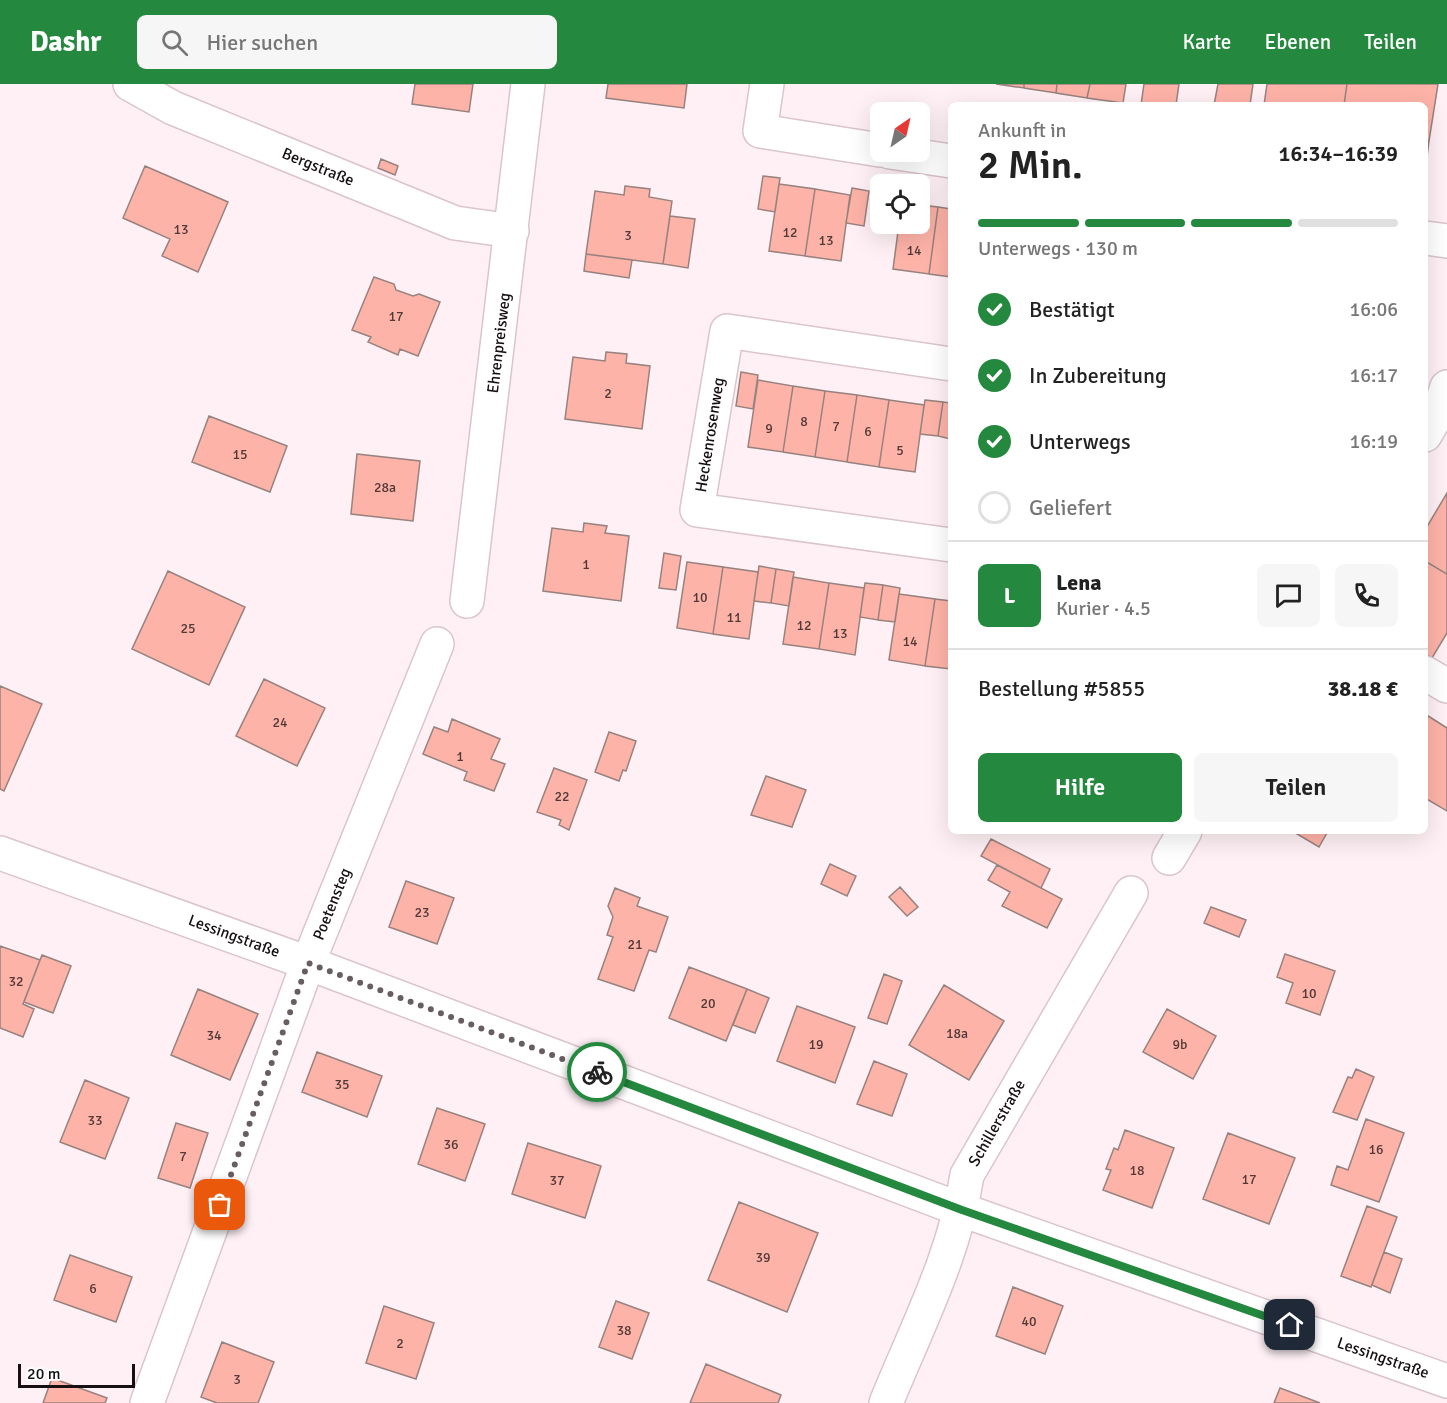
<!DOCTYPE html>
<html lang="de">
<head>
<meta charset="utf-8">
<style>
	body { margin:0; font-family:Signika,sans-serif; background:#f6f6f6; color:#222; height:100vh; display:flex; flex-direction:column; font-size:22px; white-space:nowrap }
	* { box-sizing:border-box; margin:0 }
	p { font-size:20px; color:#767676 }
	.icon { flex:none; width:33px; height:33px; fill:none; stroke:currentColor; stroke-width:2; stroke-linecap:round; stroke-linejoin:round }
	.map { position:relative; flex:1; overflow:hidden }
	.sheet { position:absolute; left:948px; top:18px; width:480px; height:732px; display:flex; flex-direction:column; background:#fff; border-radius:9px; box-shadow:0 6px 24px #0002 }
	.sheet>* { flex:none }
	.needle { width:39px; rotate:34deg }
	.fabs { position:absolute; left:870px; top:18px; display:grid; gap:12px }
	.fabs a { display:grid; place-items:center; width:60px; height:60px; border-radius:9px; background:#fff; box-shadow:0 6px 24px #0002; font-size:30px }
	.scale { position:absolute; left:18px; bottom:15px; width:117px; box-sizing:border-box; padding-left:6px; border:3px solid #171012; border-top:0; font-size:16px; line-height:21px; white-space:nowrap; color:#171012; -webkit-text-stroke:4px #fff; paint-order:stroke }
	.pin { position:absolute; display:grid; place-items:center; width:51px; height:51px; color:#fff; margin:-26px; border-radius:12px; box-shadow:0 3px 9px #0006 }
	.courier { position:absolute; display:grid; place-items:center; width:60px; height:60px; margin:-30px; border:4px solid #24893e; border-radius:50%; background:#fff; color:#222; box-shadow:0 2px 8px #0007 }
	.headline em { font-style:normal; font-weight:600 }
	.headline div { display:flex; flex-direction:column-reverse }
	.headline { display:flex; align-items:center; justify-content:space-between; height:102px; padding:0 30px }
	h1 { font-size:39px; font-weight:600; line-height:45px }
	.bar { display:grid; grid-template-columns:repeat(4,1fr); gap:9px 6px; align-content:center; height:72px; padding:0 30px }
	.bar i { height:8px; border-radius:4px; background:#e0e0e0 }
	.bar .active { background:#24893e }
	.bar p { grid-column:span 4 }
	.line { display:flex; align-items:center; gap:15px; padding:0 30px; border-top:2px solid #e0e0e0 }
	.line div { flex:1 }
	.round { display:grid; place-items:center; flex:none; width:63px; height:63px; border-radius:9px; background:#f6f6f6 }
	ol { padding:0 30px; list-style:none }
	li { display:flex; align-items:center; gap:18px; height:66px }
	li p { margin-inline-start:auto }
	li .icon { padding:6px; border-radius:50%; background:#24893e; color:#fff; stroke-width:4 }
	li:last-child { color:#767676 }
	li i { width:33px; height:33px; border:3px solid #e0e0e0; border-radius:50% }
	.button { display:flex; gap:12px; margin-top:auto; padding:12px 30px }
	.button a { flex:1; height:69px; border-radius:9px; background:#24893e; color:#fff; font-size:24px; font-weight:600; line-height:69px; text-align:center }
	.button a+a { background:#f6f6f6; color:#222 }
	header { display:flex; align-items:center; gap:36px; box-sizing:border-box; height:84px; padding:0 30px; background:#24893e; color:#fff }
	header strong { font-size:28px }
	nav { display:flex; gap:33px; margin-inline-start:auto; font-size:21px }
	.search { width:420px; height:54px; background:#f6f6f6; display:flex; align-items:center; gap:15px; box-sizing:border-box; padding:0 21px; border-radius:9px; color:#767676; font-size:22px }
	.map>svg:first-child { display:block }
</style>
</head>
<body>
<header>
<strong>Dashr</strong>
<div class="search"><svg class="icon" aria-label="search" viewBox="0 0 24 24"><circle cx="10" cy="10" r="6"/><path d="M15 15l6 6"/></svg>Hier suchen</div>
<nav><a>Karte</a><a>Ebenen</a><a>Teilen</a></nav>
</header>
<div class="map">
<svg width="1447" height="1319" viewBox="0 0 1447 1319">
	<rect width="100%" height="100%" fill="#fef0f4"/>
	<!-- building -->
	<path fill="#feb3a8" stroke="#97827f" stroke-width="1.5" d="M415,0H473L469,28L412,20Z
		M608,0H687L684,24L606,14Z
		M996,0H1024V4Z
		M1024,0H1057L1056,9L1024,4Z
		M1057,0H1090L1087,14L1056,9Z
		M1090,0H1126L1123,19L1087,14Z
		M1144,0H1179L1176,21H1141Z
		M1218,0H1253L1250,21H1214Z
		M1267,0H1347L1344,21H1264Z
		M1347,0H1438L1429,57L1425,56V21H1344Z
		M1425,56L1429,57L1425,89Z
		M381,75L398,82L395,91L378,84Z
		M145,82L228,118L198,188L162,172L170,155L123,134Z
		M763,92L780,94L775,128L758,125Z
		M779,100L815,105L805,172L769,167Z
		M625,102L650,105L649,113L672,117L663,180L586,170L595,107L624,111Z
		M852,104L869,107L864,142L846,139Z
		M815,105L850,111L841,177L805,172Z
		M920,121L938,123L929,190L893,185L899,140H920Z
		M938,123L951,125V193L929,190Z
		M670,132L695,135L688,184L663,180Z
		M882,140H899L898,147L881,144Z
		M586,170L632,176L629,194L584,187Z
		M374,193L394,200L396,206L413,212L419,210L440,218L418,272L400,265L398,271L368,258L371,253L352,246Z
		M606,268L627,270L626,279L650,282L642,345L565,335L573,273L605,277Z
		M741,288L758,291L753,325L736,322Z
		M758,296L793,302L783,368L748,363Z
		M793,302L825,307L815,373L783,368Z
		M825,307L857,311L847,378L815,373Z
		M857,311L889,316L879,383L847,378Z
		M889,316L924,321L915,388L879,383Z
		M925,316L943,318L938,352L920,350Z
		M943,318L951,319V355L938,352Z
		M209,332L287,362L270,408L192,378Z
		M357,370L420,377L413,437L351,430Z
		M1447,409V490L1425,477V446Z
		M584,439L607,442L605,449L629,452L621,517L543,507L552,444L583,448Z
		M664,469L681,472L676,506L659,504Z
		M1425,477L1447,490V549L1432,574L1425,570Z
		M687,478L723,483L713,550L677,544Z
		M759,482L776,485L771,519L754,517Z
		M723,483L758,488L749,555L713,550Z
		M776,485L794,488L789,522L771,519Z
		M168,487L245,523L209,601L132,565Z
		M793,493L829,499L819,565L783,560Z
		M829,499L864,504L855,571L819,565Z
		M865,499L883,501L878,536L860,533Z
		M883,501L900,504L895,538L878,536Z
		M899,510L935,515L925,582L889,576Z
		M935,515L951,517V585L925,582Z
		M264,595L325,624L297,682L236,652Z
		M0,602L42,620L4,707L0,705Z
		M1425,630L1447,644V727L1425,714Z
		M452,635L500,655L491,675L505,680L494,707L464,696L467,688L423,670L434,643L448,648Z
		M609,648L636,657L626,687L623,686L619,697L595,688Z
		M554,684L587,696L569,746L559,741L561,736L537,728Z
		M766,692L806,706L792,743L751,731Z
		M1292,747H1328L1319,763Z
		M991,755L1050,785L1041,804L981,772Z
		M830,780L856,792L847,812L821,800Z
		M997,781L1062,815L1047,844L1002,822L1010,808L988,796Z
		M406,797L454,814L437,860L389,843Z
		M900,803L918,823L907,832L889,813Z
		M615,804L640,814L637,822L668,833L656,868L649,866L634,907L598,895L613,853L607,851L613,833L608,822Z
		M1211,823L1246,836L1239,853L1204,839Z
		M0,862L40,876L23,920L34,925L23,953L0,944Z
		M1285,870L1335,887L1320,931L1286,919L1293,899L1277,893Z
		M42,871L71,882L53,929L24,918Z
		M689,883L747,905L726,957L669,934Z
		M884,890L902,897L887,940L868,934Z
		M944,901L1004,937L969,996L909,961Z
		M198,905L258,930L230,996L171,971Z
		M747,905L769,914L755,949L733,941Z
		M797,922L855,943L835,999L777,977Z
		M1167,925L1216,952L1193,995L1143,968Z
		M317,968L382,992L367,1033L302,1008Z
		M874,977L907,990L892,1032L857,1020Z
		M1356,985L1374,993L1357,1036L1333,1028L1348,993L1352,994Z
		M85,996L129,1014L105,1075L60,1058Z
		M437,1024L485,1040L465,1097L418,1080Z
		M1366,1035L1404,1049L1379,1118L1331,1101L1337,1082L1348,1086Z
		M176,1039L208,1049L190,1104L158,1094Z
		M1125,1046L1174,1064L1152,1124L1103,1106L1111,1086L1106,1085L1114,1064L1118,1066Z
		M1228,1049L1295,1074L1269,1140L1203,1115Z
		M528,1059L601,1082L585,1134L512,1110Z
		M739,1118L818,1149L787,1228L708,1196Z
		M1367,1122L1397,1133L1371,1203L1341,1192Z
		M1384,1168L1402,1175L1390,1209L1372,1201Z
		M70,1171L132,1193L116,1238L54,1216Z
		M1013,1203L1063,1222L1045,1270L996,1252Z
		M616,1217L649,1229L632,1275L599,1263Z
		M384,1222L434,1239L416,1295L366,1279Z
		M222,1258L274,1278L258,1319H217L201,1313Z
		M706,1280L781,1311L778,1319H690Z
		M52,1294L107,1314L105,1319H43Z
		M1280,1304L1320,1319H1274Z"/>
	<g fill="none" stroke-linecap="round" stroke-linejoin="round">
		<defs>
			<path id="street" d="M130,0L173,24L455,139L512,147
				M767,0L760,47L880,66
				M890,68L951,77
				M1425,154L1447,157
				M951,280L727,247L697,426L951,461
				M1425,351L1439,327L1447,303
				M467,517L528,0
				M1425,589L1447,602
				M0,769L308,879L962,1126L1447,1297
				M1169,774L1185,747
				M147,1319L308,879L437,560
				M886,1319C916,1245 955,1171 967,1091L1131,809"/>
		</defs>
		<!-- street casing -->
		<use href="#street" stroke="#dbc5cb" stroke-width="36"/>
		<!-- street -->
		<use href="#street" stroke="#fff" stroke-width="33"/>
	</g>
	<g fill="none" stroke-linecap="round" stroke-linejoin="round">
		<!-- done -->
		<path stroke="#685e61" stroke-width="6" stroke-dasharray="0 10.8" d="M220,1121L308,879L597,988"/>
		<!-- route -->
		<path stroke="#24893e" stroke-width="8" d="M597,988L962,1126L1290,1241"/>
	</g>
	<g text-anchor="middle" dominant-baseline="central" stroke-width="6" stroke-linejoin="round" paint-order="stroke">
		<!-- number labels -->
		<g font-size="14" fill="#513938">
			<text x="181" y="145">13</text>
			<text x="790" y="148">12</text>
			<text x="628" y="151">3</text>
			<text x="826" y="156">13</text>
			<text x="914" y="166">14</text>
			<text x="396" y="232">17</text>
			<text x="608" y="309">2</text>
			<text x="804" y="337">8</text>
			<text x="836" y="342">7</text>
			<text x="769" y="344">9</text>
			<text x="868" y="347">6</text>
			<text x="900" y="366">5</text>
			<text x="240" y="370">15</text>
			<text x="385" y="403">28a</text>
			<text x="586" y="480">1</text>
			<text x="700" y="513">10</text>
			<text x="734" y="533">11</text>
			<text x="804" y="541">12</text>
			<text x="188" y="544">25</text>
			<text x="840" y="549">13</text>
			<text x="910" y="557">14</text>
			<text x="280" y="638">24</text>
			<text x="460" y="672">1</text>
			<text x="562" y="712">22</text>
			<text x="422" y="828">23</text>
			<text x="635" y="860">21</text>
			<text x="16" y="897">32</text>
			<text x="1309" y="909">10</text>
			<text x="708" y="919">20</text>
			<text x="957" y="949">18a</text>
			<text x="214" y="951">34</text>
			<text x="816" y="960">19</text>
			<text x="1180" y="960">9b</text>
			<text x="342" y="1000">35</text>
			<text x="95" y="1036">33</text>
			<text x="451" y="1060">36</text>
			<text x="1376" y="1065">16</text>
			<text x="183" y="1072">7</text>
			<text x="1137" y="1086">18</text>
			<text x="1249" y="1095">17</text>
			<text x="557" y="1096">37</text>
			<text x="763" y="1173">39</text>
			<text x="93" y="1204">6</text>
			<text x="1029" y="1237">40</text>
			<text x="624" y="1246">38</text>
			<text x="400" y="1259">2</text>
			<text x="237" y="1295">3</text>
		</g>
		<!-- street labels -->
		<g font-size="16" fill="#171012" stroke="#fff">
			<text transform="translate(318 83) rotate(22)">Bergstraße</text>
			<text transform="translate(499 259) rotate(-83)">Ehrenpreisweg</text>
			<text transform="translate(710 351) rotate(-81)">Heckenrosenweg</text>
			<text transform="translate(332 820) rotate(-68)">Poetensteg</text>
			<text transform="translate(234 852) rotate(20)">Lessingstraße</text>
			<text transform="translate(997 1039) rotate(-60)">Schillerstraße</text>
			<text transform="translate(1383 1274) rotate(19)">Lessingstraße</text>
		</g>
	</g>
</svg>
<div class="fabs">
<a><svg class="needle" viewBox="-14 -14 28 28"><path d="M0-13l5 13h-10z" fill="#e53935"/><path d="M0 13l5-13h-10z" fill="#767676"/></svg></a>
<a><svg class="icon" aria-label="locate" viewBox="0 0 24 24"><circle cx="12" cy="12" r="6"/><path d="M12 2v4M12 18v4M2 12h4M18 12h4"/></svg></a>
</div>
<div class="scale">20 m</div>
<div class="pin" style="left:220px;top:1121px;background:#ea580c"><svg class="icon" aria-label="bag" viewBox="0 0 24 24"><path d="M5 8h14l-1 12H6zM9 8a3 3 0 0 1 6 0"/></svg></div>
<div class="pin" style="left:1290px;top:1241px;background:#1f2937"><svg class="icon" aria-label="home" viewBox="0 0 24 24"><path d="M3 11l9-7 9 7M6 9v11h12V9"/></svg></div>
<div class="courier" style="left:597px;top:988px"><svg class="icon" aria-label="bike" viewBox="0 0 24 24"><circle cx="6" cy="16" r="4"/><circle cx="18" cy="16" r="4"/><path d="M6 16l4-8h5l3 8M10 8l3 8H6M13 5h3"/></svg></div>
<section class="sheet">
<div class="headline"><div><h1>2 Min.</h1><p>Ankunft in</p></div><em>16:34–16:39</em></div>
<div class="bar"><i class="active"></i><i class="active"></i><i class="active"></i><i></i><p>Unterwegs · 130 m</p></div>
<ol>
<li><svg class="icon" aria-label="check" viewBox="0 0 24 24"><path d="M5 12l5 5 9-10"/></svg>Bestätigt<p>16:06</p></li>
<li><svg class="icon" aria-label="check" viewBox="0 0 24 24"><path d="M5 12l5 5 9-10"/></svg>In Zubereitung<p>16:17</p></li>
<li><svg class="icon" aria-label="check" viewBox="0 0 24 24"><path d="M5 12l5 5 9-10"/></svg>Unterwegs<p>16:19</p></li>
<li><i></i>Geliefert</li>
</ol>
<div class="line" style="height:108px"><b class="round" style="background:#24893e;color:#fff">L</b><div><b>Lena</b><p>Kurier · 4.5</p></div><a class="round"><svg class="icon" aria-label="chat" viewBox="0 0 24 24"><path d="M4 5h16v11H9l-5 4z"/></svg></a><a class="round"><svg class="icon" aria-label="phone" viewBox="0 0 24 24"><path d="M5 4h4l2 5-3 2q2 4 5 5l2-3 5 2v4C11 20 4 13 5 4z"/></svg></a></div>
<div class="line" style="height:78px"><div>Bestellung #5855</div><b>38.18 €</b></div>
<div class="button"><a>Hilfe</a><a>Teilen</a></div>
</section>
</div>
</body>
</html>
